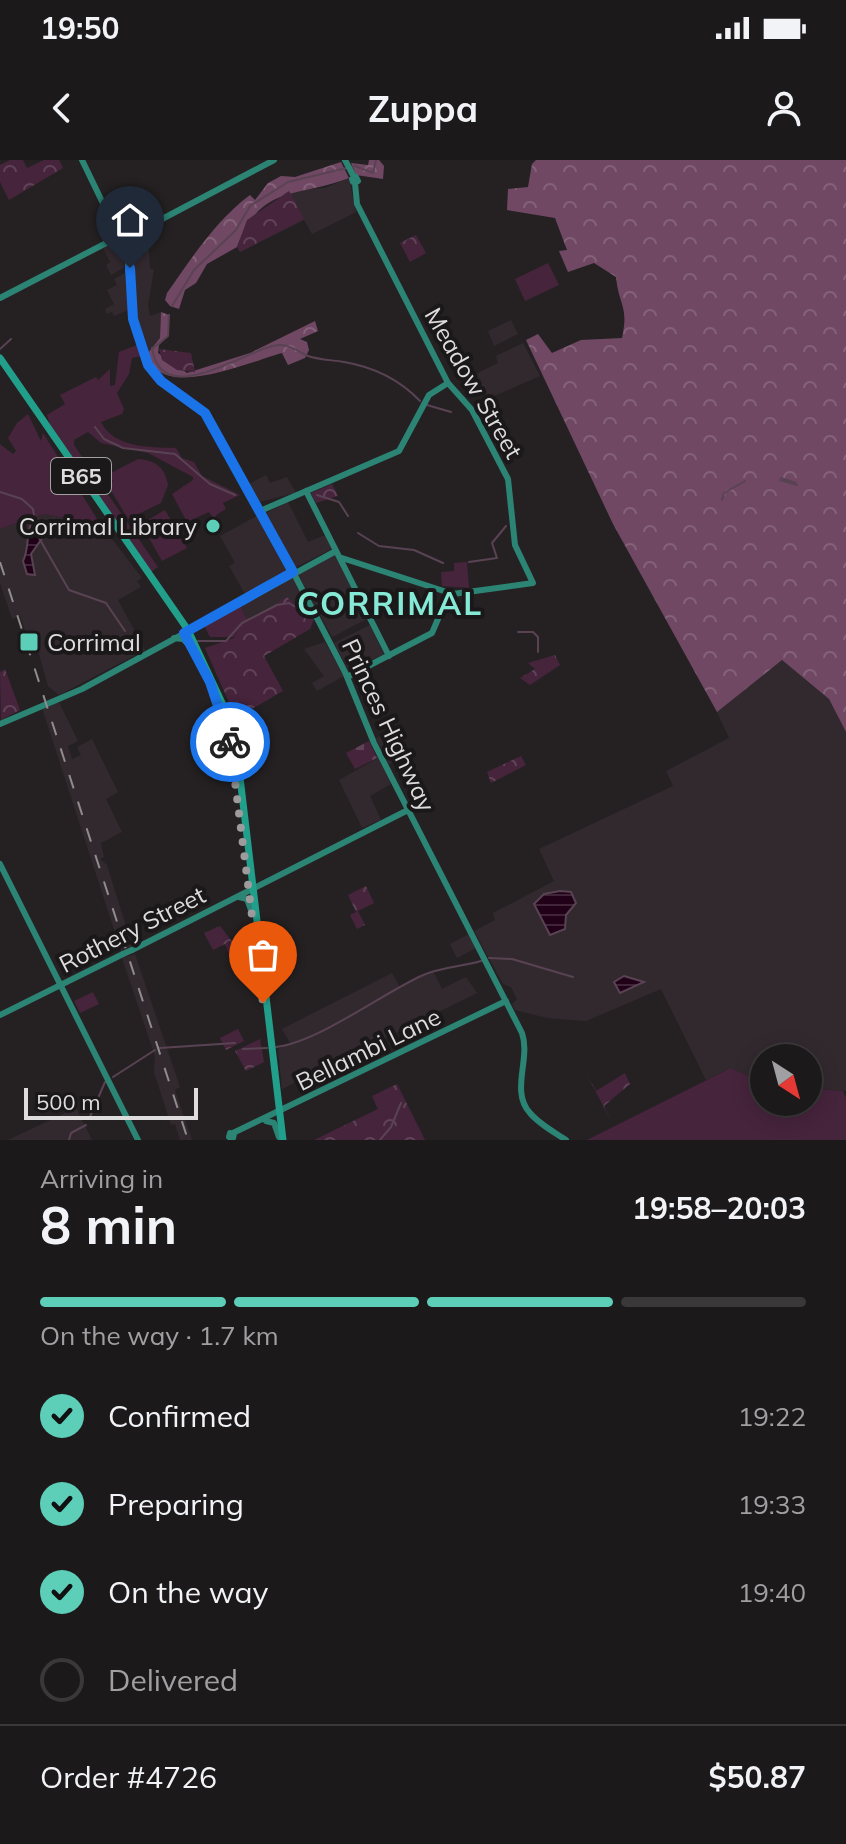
<!DOCTYPE html>
<html lang="en">
<head>
<meta charset="utf-8">
<style>
	body { margin:0; font-family:Mulish,sans-serif; background:#252223; color:#f1f3f6; height:100vh; display:flex; flex-direction:column; font-size:30px; white-space:nowrap }
	* { box-sizing:border-box; margin:0 }
	p { font-size:26px; color:#a0a0a2 }
	.icon { flex:none; width:44px; height:44px; fill:none; stroke:currentColor; stroke-width:2; stroke-linecap:round; stroke-linejoin:round }
	.map { position:relative; height:980px; overflow:hidden }
	.panel { display:flex; flex-direction:column; background:#1c191a; flex:1 }
	.panel>* { flex:none }
	.needle { width:52px; rotate:144deg }
	.buttons { position:absolute; left:750px; top:884px; display:grid; gap:16px }
	.buttons a { display:grid; place-items:center; width:72px; height:72px; border-radius:50%; background:#1c191a; box-shadow:0 4px 20px #0003,0 0 0 2px #3a3839; font-size:40px }
	.scale { position:absolute; left:24px; bottom:20px; width:174px; box-sizing:border-box; padding-left:8px; border:4px solid #dedcdd; border-top:0; font-size:22px; line-height:28px; white-space:nowrap; color:#dedcdd; -webkit-text-stroke:6px #1b181a; paint-order:stroke }
	.pin { position:absolute; display:grid; place-items:center; width:68px; height:68px; color:#fff; margin:-82px -34px; border-radius:50% 50% 50% 0; rotate:-45deg; box-shadow:0 0 8px #0007 }
	.pin .icon { rotate:45deg }
	.courier { position:absolute; display:grid; place-items:center; width:80px; height:80px; margin:-40px; border:6px solid #1a73e8; border-radius:50%; background:#fff; color:#222; box-shadow:0 2px 10px #0007 }
	.overview em { font-style:normal; font-weight:700 }
	.overview div { display:flex; flex-direction:column-reverse }
	.overview { display:flex; align-items:center; justify-content:space-between; height:136px; padding:0 40px }
	h1 { font-size:52px; font-weight:700; line-height:60px }
	.bar { display:grid; grid-template-columns:repeat(4,1fr); gap:12px 8px; align-content:center; height:96px; padding:0 40px }
	.bar i { height:10px; border-radius:6px; background:#3a3839 }
	.bar .active { background:#5dceb8 }
	.bar p { grid-column:span 4 }
	.line { display:flex; align-items:center; gap:20px; padding:0 40px; border-top:2px solid #3a3839 }
	.line div { flex:1 }
	ol { padding:0 40px; list-style:none }
	li { display:flex; align-items:center; gap:24px; height:88px }
	li p { margin-inline-start:auto }
	li .icon { padding:8px; border-radius:50%; background:#5dceb8; color:#111; stroke-width:4 }
	li:last-child { color:#a0a0a2 }
	li i { width:44px; height:44px; border:4px solid #3a3839; border-radius:50% }
	.status { display:flex; justify-content:space-between; align-items:center; height:56px; padding:0 40px; background:#1c191a; direction:ltr }
	.status svg { height:22px; fill:currentColor }
	header { display:flex; justify-content:space-between; align-items:center; height:104px; padding:0 40px; background:#1c191a; font-size:36px; font-weight:700 }
	.map>svg:first-child { display:block }
</style>
</head>
<body>
<div class="status"><b>19:50</b><svg viewBox="0 0 49 12"><path d="M0 12V9h3v3zM5 12V6h3v6zM10 12V3h3v9zM15 12V0h3v12zM26 1h20v11H26zM47 4h2v5h-2z"/></svg></div>
<header><svg class="icon" aria-label="back" viewBox="0 0 24 24"><path d="M15 5l-7 7 7 7"/></svg>Zuppa<svg class="icon" aria-label="person" viewBox="0 0 24 24"><circle cx="12" cy="8" r="4"/><path d="M4 21q1-7 8-7t8 7"/></svg></header>
<div class="map">
<svg width="846" height="980" viewBox="0 0 846 980">
	<defs>
		<pattern id="forest-crowns" width="20" height="18" patternUnits="userSpaceOnUse" patternTransform="scale(2)"><rect width="20" height="18" fill="#704863"/><path d="M2 6a3 3 0 1 1 6 0M12 15a3 3 0 1 1 6 0" fill="none" stroke="#846279"/></pattern>
		<pattern id="cemetery-stones" width="16" height="16" patternUnits="userSpaceOnUse" patternTransform="scale(2)"><rect width="16" height="16" fill="#46243c"/><path d="M2 7V4a2 2 0 0 1 4 0v3zM10 15v-3a2 2 0 0 1 4 0v3z" fill="#604358"/></pattern>
		<pattern id="park-crowns" width="20" height="18" patternUnits="userSpaceOnUse" patternTransform="scale(2)"><rect width="20" height="18" fill="#46243c"/><path d="M2 6a3 3 0 1 1 6 0M12 15a3 3 0 1 1 6 0" fill="none" stroke="#604358"/></pattern>
		<pattern id="water-rules" width="6" height="5" patternUnits="userSpaceOnUse" patternTransform="scale(2)"><rect width="6" height="5" fill="#200118"/><path d="M0 2.5h6" fill="none" stroke="#402539"/></pattern>
	</defs>
	<rect width="100%" height="100%" fill="#252123"/>
	<!-- built -->
	<path fill="#32292f" d="M349,18L356,52L312,74L304,60L240,92L237,87L289,31L325,28Z
		M137,77L143,88L149,90L150,109H154L148,145L150,156L161,152L160,178L148,193L135,149L133,100L127,82Z
		M118,81L125,107L111,115L106,105L110,102L103,88Z
		M125,113L128,150L114,156L112,152L107,154L105,149L114,144L107,130L117,125L114,119Z
		M511,160L518,174L494,186L488,171Z
		M523,183L540,216L485,240L472,216L498,203L496,196Z
		M266,315L270,323L287,317L296,333L259,342L249,324Z
		M288,342L308,382L325,375L332,389L294,408L266,353Z
		M44,354L101,365L142,418L137,421L141,427L118,440L145,490L59,535L48,526L37,487L32,478L28,479L20,456L12,459L0,423V369Z
		M259,355L288,411L245,434L229,406L235,403L220,376Z
		M335,394L367,459L332,477L297,413Z
		M292,416L309,446L301,450L284,441L249,462L239,444Z
		M370,465L384,494L349,511L334,483Z
		M325,482L344,516L317,531L312,523L324,516L304,489Z
		M782,500L829,539L846,572V931L808,928V898H764V923L731,908L706,920L661,829L586,861L547,858L515,850L512,844L517,839L511,827L503,824L474,771L495,760L493,753L554,721L539,689L673,626L666,611L729,578L717,552Z
		M59,542L78,581L68,586L72,599L81,595L77,587L92,579L118,632L106,639L122,672L101,683L104,697L100,699L107,705L132,786L121,791L42,548Z
		M391,571L404,596L389,604L376,578Z
		M378,598L391,624L370,636L381,660L362,668L339,620Z
		M469,774L476,788L457,798L450,784Z
		M135,794L180,927L175,930L192,980H180L175,964L171,965L154,912L155,896L122,798Z
		M433,811L442,829L466,817L477,833L282,929L278,889L290,883L282,869L392,813L400,827Z
		M76,948L92,980H8Z"/>
	<!-- green -->
	<path fill="#46243c" d="M548,103L559,125L525,141L515,119Z
		M137,185L141,196L132,198L129,214L117,233L124,249L122,254L101,262C114,288 149,287 176,288L182,298L194,302L202,316L240,335L223,343L226,349L216,355L220,368L209,352L187,362L172,334L193,320V317L148,293L101,283L88,272L74,280V285L158,407L151,412L50,265L47,255L65,244L60,235L96,217L98,220L110,209V226L115,225L119,192Z
		M28,254L41,281L43,273L101,365L44,354L0,369V284L13,294L16,291L8,278L17,263Z
		M138,299C155,300 165,307 168,325L161,343L128,359L107,324L113,321L109,314Z
		M165,350L187,388L162,401L141,364Z
		M467,402L469,428L442,426L441,412L454,411V403Z
		M239,444L249,462L240,466L234,477H210L203,464Z
		M93,832L99,844L80,853L74,841Z
		M731,908L764,923V942H808V928L843,931L846,938V980H587Z"/>
	<!-- forest -->
	<path fill="url(#forest-crowns)" d="M369,0H379L384,6L383,19L356,15L351,3L368,5Z
		M536,0H846V572L829,539L782,500L717,552L613,364L526,180L538,174L552,193L581,180L622,178C629,146 619,146 616,117L594,103L568,112L559,91L567,90L555,58L507,50L508,29L528,27L532,4Z
		M341,2L349,18C297,38 260,24 237,87L207,104L196,123L185,130L179,149L170,146L165,140L167,133C191,99 216,60 250,35L255,40L268,23L281,16L295,17Z
		M161,152L169,155L168,176L159,185L158,193L187,213L250,193L315,161L318,171L300,179L307,182L309,190L305,198L288,205L282,193C249,202 157,243 148,193L160,178Z"/>
	<!-- cemetery -->
	<path fill="url(#cemetery-stones)" d="M369,581L377,598L355,609L346,593Z"/>
	<!-- park -->
	<path fill="url(#park-crowns)" d="M10,0H23L27,8L44,0H59L63,8L9,40L0,22V5Z
		M289,31L304,59L240,92L237,87L247,60Z
		M416,75L426,93L410,102L400,83Z
		M159,189L191,193L195,212L177,210L162,200Z
		M332,324L338,336L316,343L311,333Z
		M287,437L301,450L309,446L314,459L310,469L264,496L283,531L236,558L205,488L234,478L240,466Z
		M555,495L560,505L530,525L520,518L535,509L528,503Z
		M5,509L20,550L1,560L0,512Z
		M521,596L526,605L491,623L487,612Z
		M366,726L374,743L358,751L365,765L357,769L350,755L356,752L348,735Z
		M220,766L235,785L229,794L225,784L213,790L204,773Z
		M238,869L244,881L226,890L220,878Z
		M260,879L264,902L246,911L235,891Z
		M585,911L596,931L625,913L630,924L604,946L611,961Z
		M397,924L425,980H314L378,949L372,936Z"/>
	<!-- water -->
	<path fill="url(#water-rules)" stroke="#594353" stroke-width="2" d="M34,359L40,360L38,372L43,377L31,394L35,415L27,414L23,401C30,388 25,370 34,359Z
		M560,731L571,732L576,743L566,755L565,769L550,775L534,744L544,734Z
		M624,816L644,822L620,833L614,822Z"/>
	<g fill="none" stroke-linecap="round" stroke-linejoin="round">
		<!-- stream -->
		<path stroke="#594353" stroke-width="2" d="M172,146L194,110L236,70L250,46L288,22L355,6L373,13L376,0
			M152,188C162,254 251,185 280,185C292,185 298,192 308,196C319,200 333,200 344,202C374,207 399,219 420,241
			M0,189L11,179
			M152,189L168,176L169,155
			M427,245L451,252
			M95,267L104,279L123,288L175,294L210,324L235,335
			M781,318L796,323
			M780,320L797,325
			M0,332L22,339L33,349L35,362
			M317,335L339,342L348,356
			M722,340L724,333L745,321
			M358,373L379,386L414,390L443,403
			M39,378L69,430L106,443L125,471
			M469,402L497,398L492,383L506,366
			M518,472H533L538,477V492
			M198,481H226L242,463L277,445L289,443L302,451L308,450
			M489,798L512,799L573,817
			M276,887C318,882 380,835 421,816C439,807 461,807 481,801
			M160,888L235,883
			M243,889L267,888
			M113,917L155,890
			M89,959L105,922
			M69,980L71,973L86,965
			M380,980L391,967L401,943"/>
		<!-- secondary -->
		<path stroke="#2b8474" stroke-width="6" d="M82,0L127,93L133,159L148,205L161,221L205,253L263,354L345,512L374,583L522,873C531,899 510,931 530,953C539,964 554,972 566,980
			M345,0L354,17
			M356,17L358,21L353,22L352,19Z
			M0,138L116,78H126L274,0
			M306,331L389,496
			M260,351L399,291L429,235L448,223
			M342,398L453,434L533,423L515,385L508,319L472,250L448,223L357,44L355,23
			M174,478L183,479L194,490
			M347,517L432,473L449,433
			M0,564L82,529L336,391
			M0,704L138,980
			M239,737L247,739L251,750
			M132,790L408,650
			M0,855L123,794
			M266,961L274,963L279,977
			M230,973L234,974L233,978L229,977Z
			M233,973L506,841"/>
		<!-- primary -->
		<path stroke="#219f8b" stroke-width="7" d="M0,198L188,470L223,545L239,609L283,980"/>
		<!-- rail -->
		<path stroke="#8f8c8d" stroke-width="2" stroke-dasharray="14 14" stroke-linecap="butt" d="M0,402L188,980"/>
		<!-- secondary-bridge -->
		<path stroke="#2b8474" stroke-width="6" d="M123,794L132,790"/>
	</g>
	<g fill="none" stroke-linecap="round" stroke-linejoin="round">
		<!-- done -->
		<path stroke="#9d9b9c" stroke-width="8" stroke-dasharray="0 14.4" d="M230,582L263,843"/>
		<!-- route -->
		<path stroke="#1a73e8" stroke-width="10" d="M130,108L133,159L148,205L161,221L205,253L293,412L184,473L210,522L230,582"/>
	</g>
	<!-- markers -->
	<g fill="#5dceb8" stroke="#1b181a" stroke-width="3">
		<circle cx="213" cy="366" r="8"/>
		<rect x="19" y="472" width="20" height="20" rx="4"/>
	</g>
	<g text-anchor="middle" dominant-baseline="central" stroke-width="8" stroke-linejoin="round" paint-order="stroke">
		<!-- shield labels -->
		<rect fill="#1b181a" stroke="#a4a1a2" stroke-width="2" x="51" y="298" width="60" height="36" rx="6"/>
		<g font-size="22" font-weight="bold" fill="#dedcdd">
			<text x="81" y="316">B65</text>
		</g>
		<!-- street labels -->
		<g font-size="24" fill="#dedcdd" stroke="#1b181a">
			<text transform="translate(474 223) rotate(60)">Meadow Street</text>
			<text transform="translate(389 565) rotate(65)">Princes Highway</text>
			<text transform="translate(132 769) rotate(-27)">Rothery Street</text>
			<text transform="translate(368 889) rotate(-26)">Bellambi Lane</text>
		</g>
		<!-- poi labels -->
		<g font-size="24" fill="#dedcdd" stroke="#1b181a" text-anchor="end">
			<text x="197" y="366">Corrimal Library</text>
			<text x="47" y="482" text-anchor="start">Corrimal</text>
		</g>
		<!-- district labels -->
		<g font-size="32" font-weight="bold" letter-spacing="2" fill="#85e9d5" stroke="#1b181a">
			<text x="390" y="443">CORRIMAL</text>
		</g>
	</g>
</svg>
<div class="buttons">
<a><svg class="needle" viewBox="-14 -14 28 28"><path d="M0-13l5 13h-10z" fill="#e53935"/><path d="M0 13l5-13h-10z" fill="#a0a0a2"/></svg></a>
</div>
<div class="scale">500 m</div>
<div class="pin" style="left:263px;top:843px;background:#ea580c"><svg class="icon" aria-label="bag" viewBox="0 0 24 24"><path d="M5 8h14l-1 12H6zM9 8a3 3 0 0 1 6 0"/></svg></div>
<div class="pin" style="left:130px;top:108px;background:#1f2937"><svg class="icon" aria-label="home" viewBox="0 0 24 24"><path d="M3 11l9-7 9 7M6 9v11h12V9"/></svg></div>
<div class="courier" style="left:230px;top:582px"><svg class="icon" aria-label="bike" viewBox="0 0 24 24"><circle cx="6" cy="16" r="4"/><circle cx="18" cy="16" r="4"/><path d="M6 16l4-8h5l3 8M10 8l3 8H6M13 5h3"/></svg></div>
</div>
<section class="panel">
<div class="overview"><div><h1>8 min</h1><p>Arriving in</p></div><em>19:58–20:03</em></div>
<div class="bar"><i class="active"></i><i class="active"></i><i class="active"></i><i></i><p>On the way · 1.7 km</p></div>
<ol>
<li><svg class="icon" aria-label="check" viewBox="0 0 24 24"><path d="M5 12l5 5 9-10"/></svg>Confirmed<p>19:22</p></li>
<li><svg class="icon" aria-label="check" viewBox="0 0 24 24"><path d="M5 12l5 5 9-10"/></svg>Preparing<p>19:33</p></li>
<li><svg class="icon" aria-label="check" viewBox="0 0 24 24"><path d="M5 12l5 5 9-10"/></svg>On the way<p>19:40</p></li>
<li><i></i>Delivered</li>
</ol>
<div class="line" style="height:104px"><div>Order #4726</div><b>$50.87</b></div>
</section>
</body>
</html>
